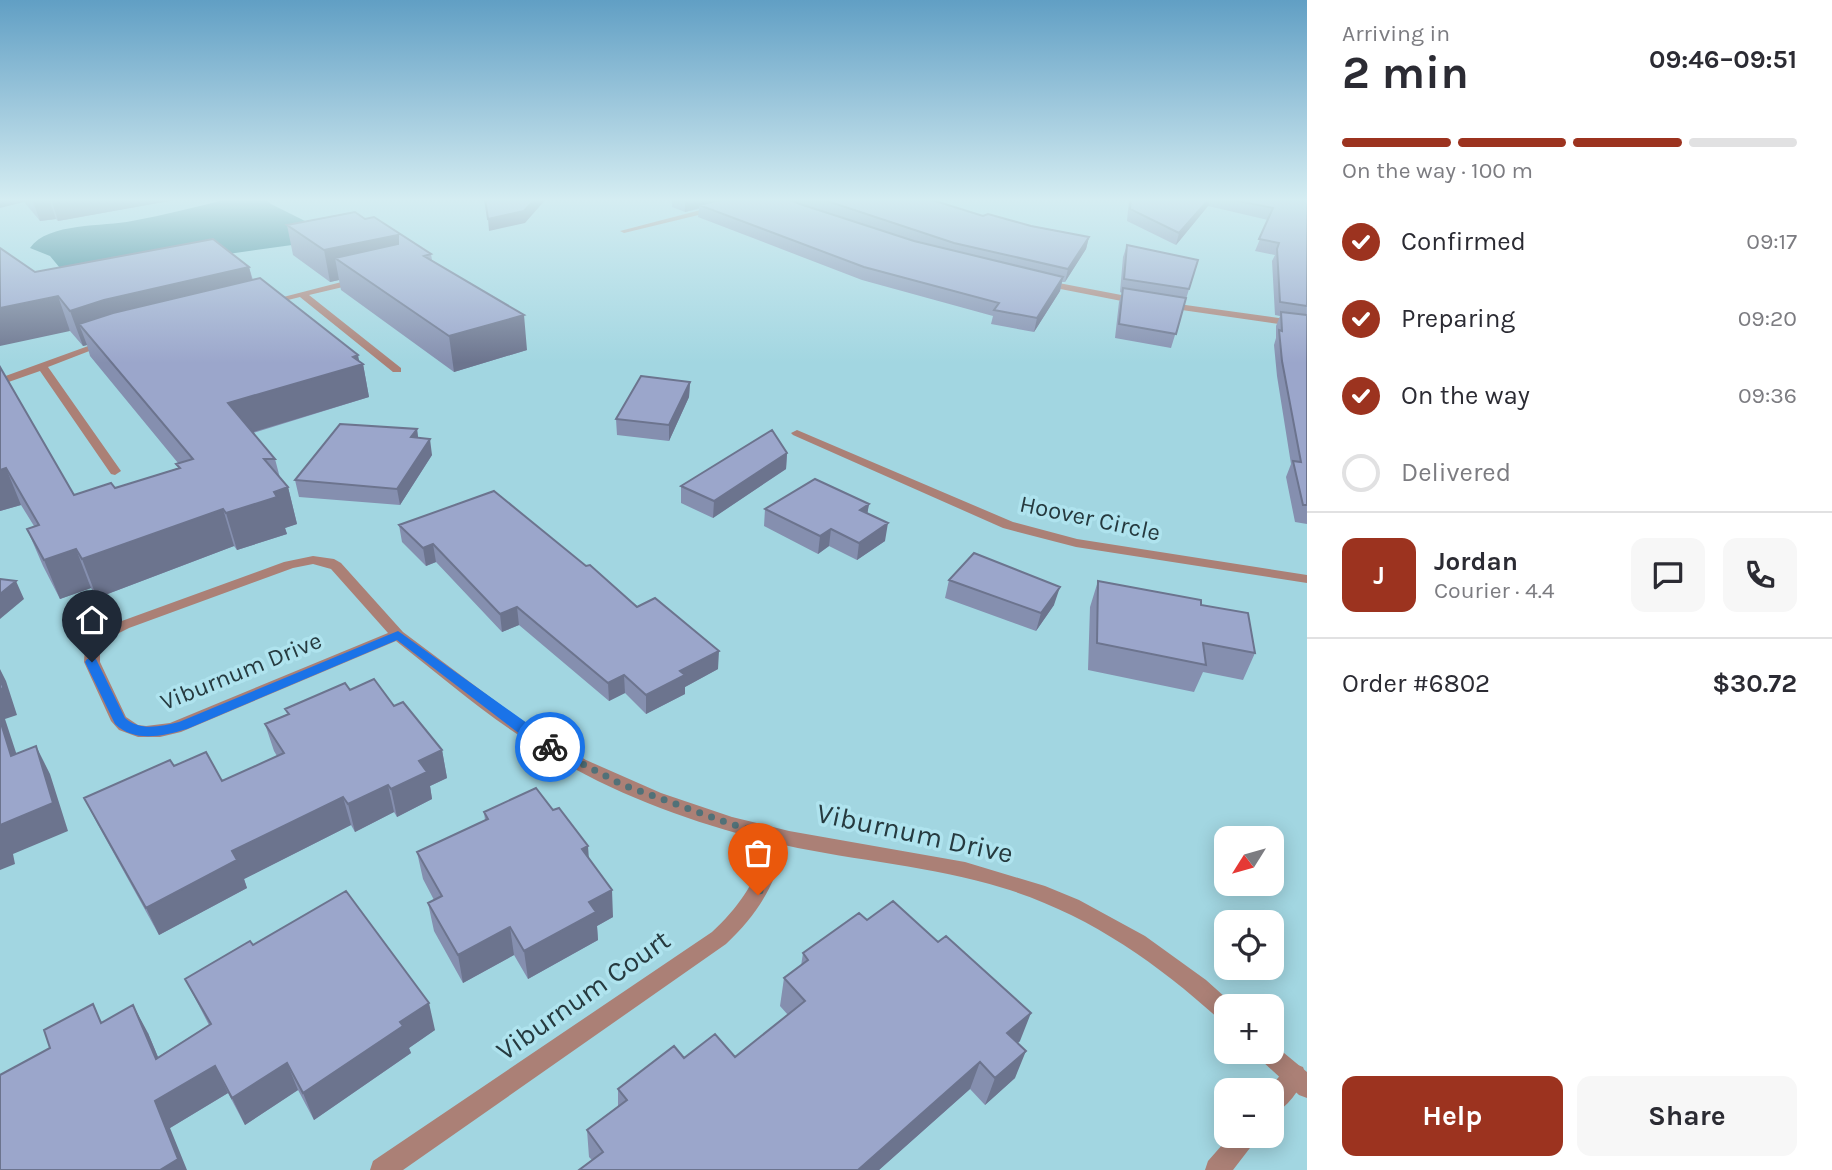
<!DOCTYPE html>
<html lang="en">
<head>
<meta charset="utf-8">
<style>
	body { margin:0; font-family:Karla,sans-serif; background:#f7f7f7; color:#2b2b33; height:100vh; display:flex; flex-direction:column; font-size:26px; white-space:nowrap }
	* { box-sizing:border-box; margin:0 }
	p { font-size:23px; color:#7c7c81 }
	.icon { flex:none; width:38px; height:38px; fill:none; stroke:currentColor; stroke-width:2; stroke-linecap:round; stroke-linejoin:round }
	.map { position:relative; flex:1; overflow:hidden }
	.details { display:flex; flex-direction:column; background:#fff; width:525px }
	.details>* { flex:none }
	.needle { width:46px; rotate:233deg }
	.controls { position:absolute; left:1214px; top:826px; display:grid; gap:14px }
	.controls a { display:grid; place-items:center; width:70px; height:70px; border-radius:14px; background:#fff; box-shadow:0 4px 18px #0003; font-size:35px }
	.pin { position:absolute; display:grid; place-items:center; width:60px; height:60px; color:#fff; margin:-72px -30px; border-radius:50% 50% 50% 0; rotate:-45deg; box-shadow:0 0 7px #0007 }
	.pin .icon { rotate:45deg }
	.courier { position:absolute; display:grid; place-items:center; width:70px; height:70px; margin:-35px; border:5px solid #1a73e8; border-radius:50%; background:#fff; color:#222; box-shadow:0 2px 9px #0007 }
	.overview em { font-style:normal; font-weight:700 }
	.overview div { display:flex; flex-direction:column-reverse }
	.overview { display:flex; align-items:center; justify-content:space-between; height:119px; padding:0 35px }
	h1 { font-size:46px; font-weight:700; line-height:52px }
	.bar { display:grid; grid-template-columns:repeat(4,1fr); gap:10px 7px; align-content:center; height:84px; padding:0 35px }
	.bar i { height:9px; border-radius:5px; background:#e1e1e2 }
	.bar .selected { background:#9c331f }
	.bar p { grid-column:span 4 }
	.line { display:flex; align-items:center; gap:18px; padding:0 35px; border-top:2px solid #e1e1e2 }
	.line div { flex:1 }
	.round { display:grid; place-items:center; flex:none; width:74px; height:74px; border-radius:14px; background:#f7f7f7 }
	ol { padding:0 35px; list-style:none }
	li { display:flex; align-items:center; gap:21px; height:77px }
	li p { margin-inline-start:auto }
	li .icon { padding:7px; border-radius:50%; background:#9c331f; color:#fff; stroke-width:4 }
	li:last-child { color:#7c7c81 }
	li i { width:38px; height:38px; border:4px solid #e1e1e2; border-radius:50% }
	.button { display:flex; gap:14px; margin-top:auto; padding:14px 35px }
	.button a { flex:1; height:80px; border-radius:14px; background:#9c331f; color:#fff; font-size:28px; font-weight:700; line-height:80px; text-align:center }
	.button a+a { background:#f7f7f7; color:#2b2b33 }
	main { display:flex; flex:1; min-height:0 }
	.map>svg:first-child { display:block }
</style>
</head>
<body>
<main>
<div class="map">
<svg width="1307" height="1170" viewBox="0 0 1307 1170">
	<rect width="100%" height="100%" fill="#a2d6e1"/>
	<!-- water -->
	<path fill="#37808e" d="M228,199H266L271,204L315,226L292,245L193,259L60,268L50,256L30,248C48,222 104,227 132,221C164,215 196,207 228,199Z"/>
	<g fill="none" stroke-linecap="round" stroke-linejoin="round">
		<!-- service -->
		<path fill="#ab8076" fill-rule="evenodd" d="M1295,1064L1303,1067L1306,1075C1300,1089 1287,1109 1272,1114V1090H1268L1287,1067Z
			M1230,1136H1257L1253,1144L1233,1170H1205L1208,1161Z"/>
		<!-- minor -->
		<path fill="#ab8076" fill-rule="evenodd" d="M716,206L720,208L719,210L624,233L620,231Z
			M357,278L360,279V283L309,295L401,368V372H393L300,297L268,305L264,302Z
			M1043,280L1137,298L1141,301L1137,304L1040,285L1039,283Z
			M1164,302L1307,322V328L1161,307L1159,305Z
			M102,341L110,343L48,367L121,471L115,475L111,474L40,371L0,385V378Z
			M797,430L1013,522L1077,539L1307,575V583L1076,547L1003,528L793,435L791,433Z
			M313,556L334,559L341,563L403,632L522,721L586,760L661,793L732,817L789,831L965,862L1045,886L1079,900L1145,936L1206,980L1235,1006H1227V1022L1219,1019C1156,962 1086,913 1003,888C932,866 857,861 784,845C776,885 756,916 726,944L403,1170H370L373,1161L712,932C741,905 758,879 767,841C693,823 617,795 552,756C496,724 447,681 396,641L181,732L160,737H138L119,730L111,721L84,662L85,647L101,631L119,622L284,562ZM313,564L331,569L388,633L170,723L146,726L138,725L126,717L100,662V648L111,637L129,628L293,568Z
			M1272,1043L1307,1072V1098L1299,1095L1261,1060L1258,1052H1272Z"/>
	</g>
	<!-- wall -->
	<path fill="#858faf" d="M0,199H180L58,221L56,219L40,221L24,202Z
		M672,199H929L983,216L1089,237L1086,249L1065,282H1062L1060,291L1034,332L991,324L993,316L862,280L698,217L699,209L685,212L672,207Z
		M1129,199H1307V524L1295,522L1286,477L1291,464L1277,376L1274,345L1276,338V326L1280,316L1275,315L1272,261L1275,255L1255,251L1268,220L1208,206L1176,245L1127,221Z
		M365,219L431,254L432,260L527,350L454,372L341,290L339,280L330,282L293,255L287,225Z
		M1127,245L1198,260L1171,348L1115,338L1119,302L1122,293L1120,292L1123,257Z
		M249,267L253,280L363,364L369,397L253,433L275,459L280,478L288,487L297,524L285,528L287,534L237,550L234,546L97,598L91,588L60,599L43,566L27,529L34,526L21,505L0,511V367L74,495L115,488L178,468L176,464L178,463L90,356L87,345L83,346L70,331L35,272Z
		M690,382L689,397L669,441L617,435L616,419Z
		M417,429L418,438L432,455L400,505L299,497L295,480Z
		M787,453L786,469L713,518L681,503V486Z
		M869,504L867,514L885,541L857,560L829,546L818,554L764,526L765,509Z
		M399,525L586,566L718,669L685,687V694L646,714L625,693L609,701L519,625L502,632L436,562L426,566L402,542Z
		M949,580L1054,605L1036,631L945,598Z
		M1098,581L1201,605L1255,653L1243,680L1203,672L1194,692L1088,670L1090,607Z
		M350,690L394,706L442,750L447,778L430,786L432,799L397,817L394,812L355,832L351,825L244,879L247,888L159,935L98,825L84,798L174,766L222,781L277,756L274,751L265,724L287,714L285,709Z
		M484,812L589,859L613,917L597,926L598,940L528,979L514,955L463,983L434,931L428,903L434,900L423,879L417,852L485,820Z
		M867,920L1020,1041L1018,1043L1015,1078L985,1105L970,1089L879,1170H579L592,1160L589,1157L587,1130L618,1106V1089L684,1058L735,1057L788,1015L780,1006L784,978L801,966L803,953Z
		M253,945L435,1030L409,1048L411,1053L314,1120L298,1090L245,1125L228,1093L170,1128L103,1021L148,1033L158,1057L209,1025L185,979Z"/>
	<!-- shaded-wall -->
	<path fill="#6c748e" d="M0,199H23L24,202L0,208Z
		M32,199H49L56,219L40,221Z
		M51,199H180L58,221Z
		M535,199H546L525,223L489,231L488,219Z
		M691,199H737L699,205V208L685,212V200Z
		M1209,199H1210L1208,206L1176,245L1179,233Z
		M398,235L403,267L335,258L339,280L330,282L324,250Z
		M1089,237L1086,249L1065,282L1068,269Z
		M249,267L257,300L79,324L87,345L83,346L70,311L104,300Z
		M1063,277L1060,291L1034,332L1037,318Z
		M58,296L70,331L0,346V308Z
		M524,315L527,350L454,372L449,336Z
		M358,355L360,365L363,364L369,397L237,437L228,403Z
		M690,382L689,397L669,441V425Z
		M417,429L419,445L411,437Z
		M430,439L432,455L400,505L397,489Z
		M787,453L786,469L713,518L714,501Z
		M6,468L21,505L0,511V470Z
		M288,487L297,524L285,528L287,534L237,550L226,513L274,492Z
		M869,504L866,521L860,510Z
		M223,509L234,546L97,598L82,559Z
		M888,523L885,541L857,560L859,543Z
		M831,529L829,546L818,554L820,536Z
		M433,544L436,562L426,566L423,548Z
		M76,549L91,588L60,599L44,560Z
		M16,581L24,599L0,619V594Z
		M1060,587L1054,605L1036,631L1041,613Z
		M517,607L519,625L502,632L500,614Z
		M719,651L718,669L685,687V694L646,714V695L680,671Z
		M0,669L6,681L17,715L5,719L26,783L11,756L0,720Z
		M624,675L625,693L609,701L608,683Z
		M36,746L50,774L68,831L13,854L15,864L0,870V825Z
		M442,750L447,778L430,786L432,799L397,817L391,789L419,761Z
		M388,785L394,812L355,832L348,804Z
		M343,797L351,825L244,879L247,888L159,935L146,908L232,851Z
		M588,846L590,874L582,849Z
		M612,890L613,917L597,926L598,940L528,979L524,951L589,902Z
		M510,927L514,955L463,983L458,955Z
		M429,1003L435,1030L409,1048L411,1053L314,1120L303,1093L400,1022Z
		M133,1005L148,1033L170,1086L156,1059Z
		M1031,1013L1020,1041L997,1061L1007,1033Z
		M1026,1051L1015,1078L985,1105L995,1078Z
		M980,1062L970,1089L879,1170H858Z
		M287,1063L298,1090L245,1125L232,1098Z
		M215,1066L228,1093L170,1128L187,1170H160L155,1101Z"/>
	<!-- building -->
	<path fill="#9ba6cb" stroke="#6c748e" stroke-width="2" d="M485,199H535L524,211L488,219Z
		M724,199H788L800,204L914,241L1063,277L1037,318L994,310L999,303L864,267L699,205Z
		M821,199H929L983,216L988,214L1031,226L1089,237L1068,269L954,243Z
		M1131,199H1209L1179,233L1130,209Z
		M1228,199H1307V306L1280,302L1277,249L1279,243L1259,239L1273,208Z
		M355,212L365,219L374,217L431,254L424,256L524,315L449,336L335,258L398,244V235L324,250L287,225Z
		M213,239L249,267L104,300L70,311L58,296L0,308V248L35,272Z
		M1127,245L1198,260L1189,289L1124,279Z
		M260,278L358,355L353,357L363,364L228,403L275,459H264L288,487L274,492L277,497L226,513L223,509L82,559L76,549L44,560L27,529L39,525L6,468L0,470V367L74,495L111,483L115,488L180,468L176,464L193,459L79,324L113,313Z
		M1123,288L1186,298L1176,334L1119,324Z
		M1281,312L1307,315V505H1303L1293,461L1301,462L1282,361L1279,330L1282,331Z
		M641,376L690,382L669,425L616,419Z
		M340,424L417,429L411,437L430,439L397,489L295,480Z
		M772,430L787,453L714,501L681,486Z
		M815,479L869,504L860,510L888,523L859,543L831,529L820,536L765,509Z
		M494,491L586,566L590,565L637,607L655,598L719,651L680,671L685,675L646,695L624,675L608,683L517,607L500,614L433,544L423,548L399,525Z
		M974,553L1060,587L1041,613L949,580Z
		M0,579L16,581L0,594Z
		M1098,581L1201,600V605L1248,613L1255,653L1203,643L1206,665L1097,643Z
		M0,677L3,688L0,689Z
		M374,679L394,706L403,702L442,750L419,761L427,772L391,789L388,785L348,804L343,797L232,851L237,860L146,908L84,798L170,760L174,766L206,752L222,781L284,753L265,724L289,714L285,709L345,683L350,690Z
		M0,720L11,756L36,746L53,803L0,825Z
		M536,788L553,810L559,808L588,846L582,849L612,890L589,902L596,912L524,951L510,927L458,955L428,903L442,896L417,852L488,819L484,812Z
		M346,891L429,1003L400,1022L403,1026L303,1093L287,1063L232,1098L215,1066L155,1101L178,1159L160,1170H0V1075L50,1048L44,1030L93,1004L101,1023L133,1005L156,1059L211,1024L185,979L250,941L253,945Z
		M893,901L938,942L946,936L1031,1013L1007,1033L1026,1051L995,1078L980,1062L858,1170H579L603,1152L587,1130L627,1100L618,1089L674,1046L684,1058L715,1034L735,1057L805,1001L784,978L808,960L803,953L859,913L867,920Z"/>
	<!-- sky -->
	<linearGradient id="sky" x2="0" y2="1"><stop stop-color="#619fc4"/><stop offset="0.55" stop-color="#d5edf2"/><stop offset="1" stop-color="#d5edf2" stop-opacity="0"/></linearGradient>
	<rect width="1307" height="363" fill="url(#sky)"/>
	<!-- route -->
	<path fill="#1a73e8" d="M398,631L555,743V750H545L529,741L397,640L187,729C163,736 135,743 115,724L85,662L87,659H96L125,718C141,732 161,726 179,722Z"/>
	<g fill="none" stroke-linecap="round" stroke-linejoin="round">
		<!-- done -->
		<path stroke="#517178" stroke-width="7" stroke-dasharray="0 12.6" d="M550,747L623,785L731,824L777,836L771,868L758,895"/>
	</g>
	<g text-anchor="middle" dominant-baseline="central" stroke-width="7" stroke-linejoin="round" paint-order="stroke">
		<!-- street labels -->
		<g font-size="24" fill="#263a3f" stroke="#afe3ee">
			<text transform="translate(1090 518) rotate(12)">Hoover Circle</text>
			<text transform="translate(241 671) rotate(-22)">Viburnum Drive</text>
		</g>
		<!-- near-street labels -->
		<g font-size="28" fill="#263a3f" stroke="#afe3ee">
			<text transform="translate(915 833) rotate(12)">Viburnum Drive</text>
			<text transform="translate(583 995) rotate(-35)">Viburnum Court</text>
		</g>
	</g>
</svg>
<div class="controls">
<a><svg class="needle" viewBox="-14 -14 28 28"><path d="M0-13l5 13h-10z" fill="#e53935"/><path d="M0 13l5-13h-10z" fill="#7c7c81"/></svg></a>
<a><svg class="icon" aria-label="locate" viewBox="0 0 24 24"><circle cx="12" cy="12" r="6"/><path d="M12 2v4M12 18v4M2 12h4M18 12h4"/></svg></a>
<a>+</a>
<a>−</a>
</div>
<div class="pin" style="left:758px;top:895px;background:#ea580c"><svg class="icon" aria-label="bag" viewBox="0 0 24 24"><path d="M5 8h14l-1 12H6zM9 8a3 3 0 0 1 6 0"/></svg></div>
<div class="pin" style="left:92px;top:662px;background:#1f2937"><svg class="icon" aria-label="home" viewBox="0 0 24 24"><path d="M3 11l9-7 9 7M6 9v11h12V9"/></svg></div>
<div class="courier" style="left:550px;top:747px"><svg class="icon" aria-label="bike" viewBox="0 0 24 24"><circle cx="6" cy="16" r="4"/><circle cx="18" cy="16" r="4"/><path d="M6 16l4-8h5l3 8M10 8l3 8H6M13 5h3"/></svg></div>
</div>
<section class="details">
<div class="overview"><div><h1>2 min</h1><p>Arriving in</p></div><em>09:46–09:51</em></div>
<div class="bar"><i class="selected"></i><i class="selected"></i><i class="selected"></i><i></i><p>On the way · 100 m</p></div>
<ol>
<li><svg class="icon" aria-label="check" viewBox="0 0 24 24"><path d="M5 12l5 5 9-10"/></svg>Confirmed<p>09:17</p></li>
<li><svg class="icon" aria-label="check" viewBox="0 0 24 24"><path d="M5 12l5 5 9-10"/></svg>Preparing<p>09:20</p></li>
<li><svg class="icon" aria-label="check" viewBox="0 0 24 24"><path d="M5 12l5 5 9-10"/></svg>On the way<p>09:36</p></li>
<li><i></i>Delivered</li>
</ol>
<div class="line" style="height:126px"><b class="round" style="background:#9c331f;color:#fff">J</b><div><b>Jordan</b><p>Courier · 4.4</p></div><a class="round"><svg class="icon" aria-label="chat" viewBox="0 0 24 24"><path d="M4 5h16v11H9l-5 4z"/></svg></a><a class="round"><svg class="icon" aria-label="phone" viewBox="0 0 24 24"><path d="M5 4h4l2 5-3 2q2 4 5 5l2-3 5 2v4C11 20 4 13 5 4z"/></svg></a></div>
<div class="line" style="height:91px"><div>Order #6802</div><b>$30.72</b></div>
<div class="button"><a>Help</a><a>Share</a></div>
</section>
</main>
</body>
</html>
